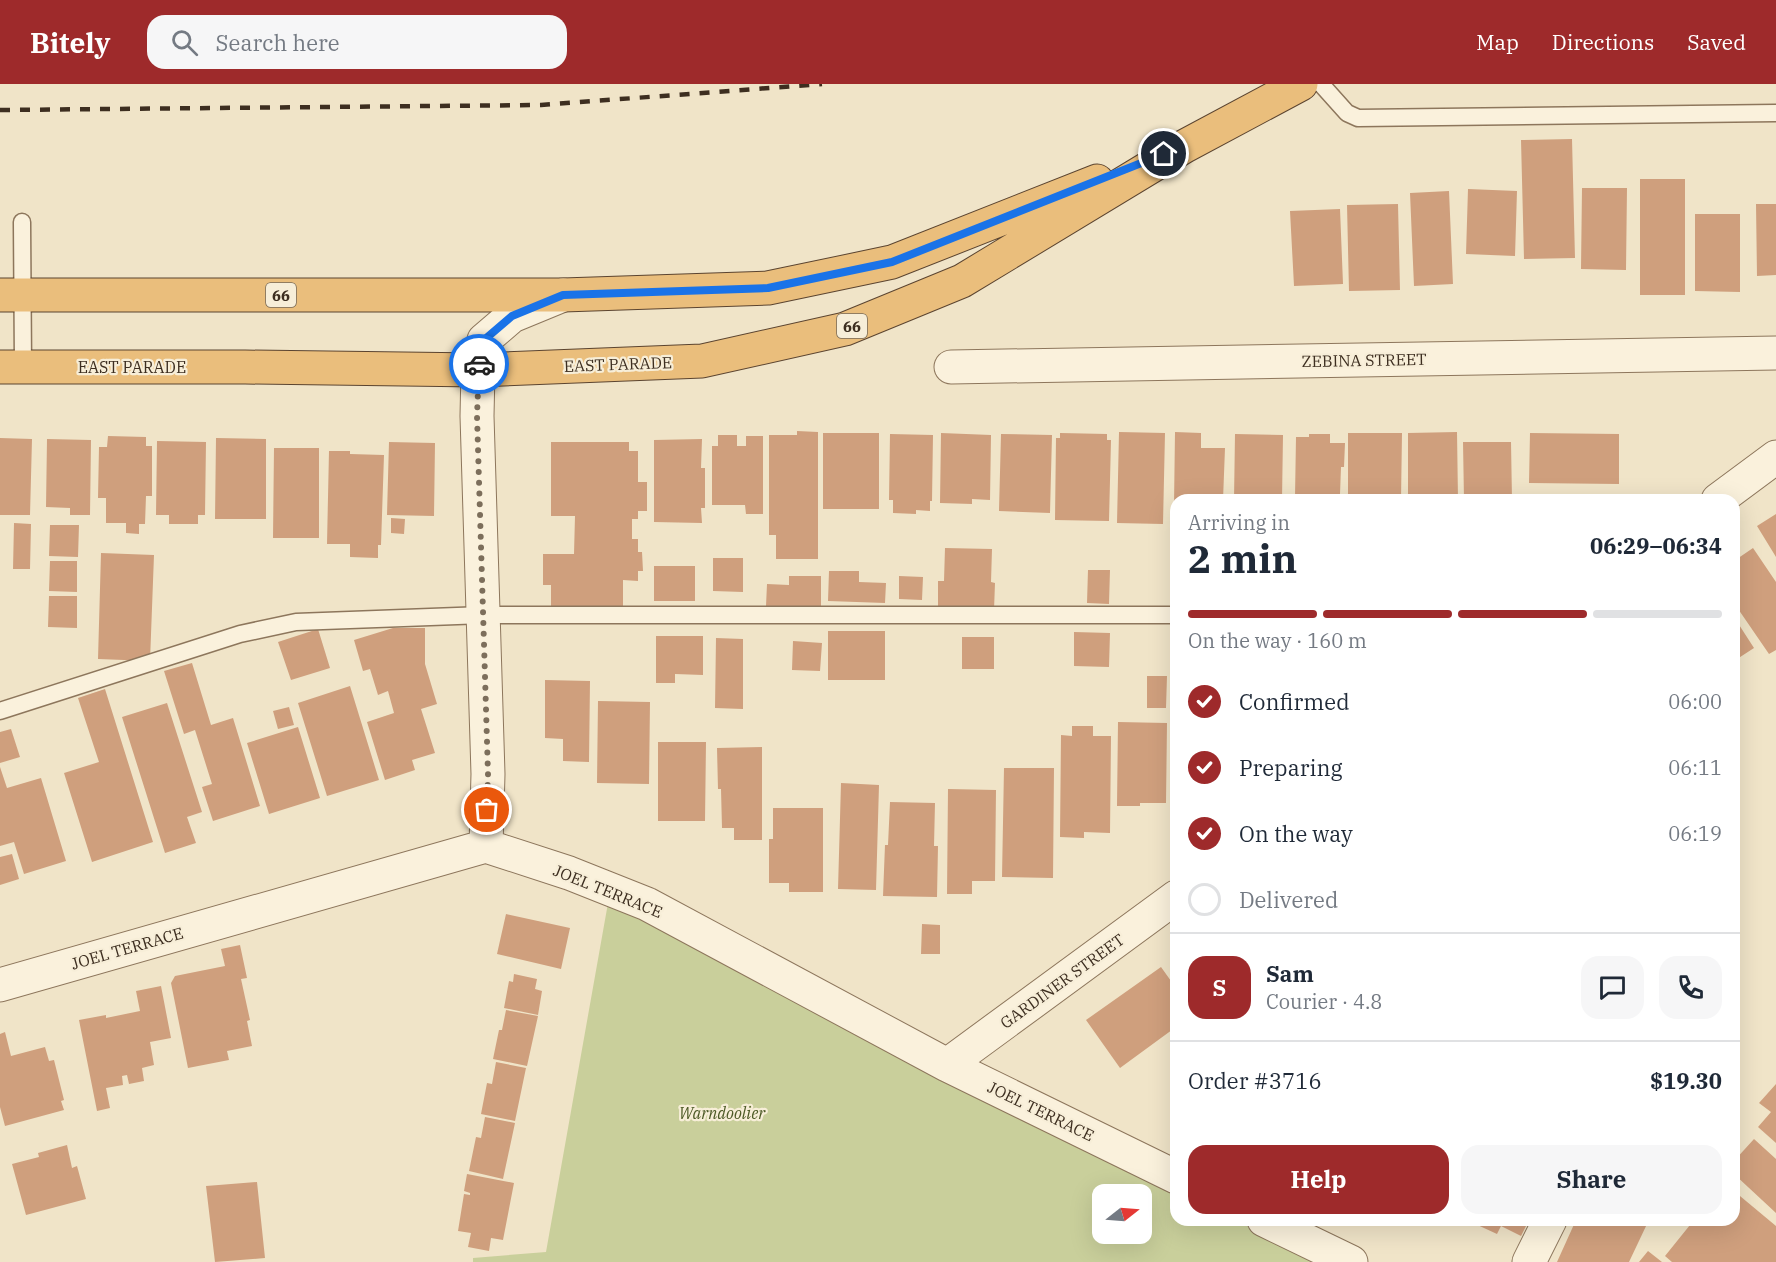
<!DOCTYPE html>
<html lang="en">
<head>
<meta charset="utf-8">
<style>
	body { margin:0; font-family:"IBM Plex Serif",serif; background:#f6f6f7; color:#1f2937; height:100vh; display:flex; flex-direction:column; font-size:22px; white-space:nowrap }
	* { box-sizing:border-box; margin:0 }
	p { font-size:20px; color:#747a83 }
	.icon { flex:none; width:33px; height:33px; fill:none; stroke:currentColor; stroke-width:2; stroke-linecap:round; stroke-linejoin:round }
	.map { position:relative; flex:1; overflow:hidden }
	.panel { position:absolute; left:1170px; top:410px; width:570px; height:732px; display:flex; flex-direction:column; background:#fff; border-radius:18px; box-shadow:0 6px 24px #0002 }
	.panel>* { flex:none }
	.needle { width:39px; rotate:73deg }
	.fabs { position:absolute; left:1092px; top:1100px; display:grid; gap:12px }
	.fabs a { display:grid; place-items:center; width:60px; height:60px; border-radius:12px; background:#fff; box-shadow:0 6px 24px #0002; font-size:30px }
	.pin { position:absolute; display:grid; place-items:center; width:51px; height:51px; color:#fff; margin:-26px; border:3px solid #fff; border-radius:50%; box-shadow:0 2px 6px #0007 }
	.courier { position:absolute; display:grid; place-items:center; width:60px; height:60px; margin:-30px; border:4px solid #1a73e8; border-radius:50%; background:#fff; color:#222; box-shadow:0 2px 8px #0007 }
	.head em { font-style:normal; font-weight:700 }
	.head div { display:flex; flex-direction:column-reverse }
	.head { display:flex; align-items:center; justify-content:space-between; height:102px; padding:0 18px }
	h1 { font-size:39px; font-weight:700; line-height:45px }
	.bar { display:grid; grid-template-columns:repeat(4,1fr); gap:9px 6px; align-content:center; height:72px; padding:0 18px }
	.bar i { height:8px; border-radius:4px; background:#e0e1e3 }
	.bar .current { background:#9e2a2b }
	.bar p { grid-column:span 4 }
	.line { display:flex; align-items:center; gap:15px; padding:0 18px; border-top:2px solid #e0e1e3 }
	.line div { flex:1 }
	.round { display:grid; place-items:center; flex:none; width:63px; height:63px; border-radius:18px; background:#f6f6f7 }
	ol { padding:0 18px; list-style:none }
	li { display:flex; align-items:center; gap:18px; height:66px }
	li p { margin-inline-start:auto }
	li .icon { padding:6px; border-radius:50%; background:#9e2a2b; color:#fff; stroke-width:4 }
	li:last-child { color:#747a83 }
	li i { width:33px; height:33px; border:3px solid #e0e1e3; border-radius:50% }
	.button { display:flex; gap:12px; margin-top:auto; padding:12px 18px }
	.button a { flex:1; height:69px; border-radius:18px; background:#9e2a2b; color:#fff; font-size:24px; font-weight:700; line-height:69px; text-align:center }
	.button a+a { background:#f6f6f7; color:#1f2937 }
	header { display:flex; align-items:center; gap:36px; box-sizing:border-box; height:84px; padding:0 30px; background:#9e2a2b; color:#fff }
	header strong { font-size:28px }
	nav { display:flex; gap:33px; margin-inline-start:auto; font-size:21px }
	.search { width:420px; height:54px; background:#f6f6f7; display:flex; align-items:center; gap:15px; box-sizing:border-box; padding:0 21px; border-radius:18px; color:#747a83; font-size:22px }
	.map>svg:first-child { display:block }
</style>
</head>
<body>
<header>
<strong>Bitely</strong>
<div class="search"><svg class="icon" aria-label="search" viewBox="0 0 24 24"><circle cx="10" cy="10" r="6"/><path d="M15 15l6 6"/></svg>Search here</div>
<nav><a>Map</a><a>Directions</a><a>Saved</a></nav>
</header>
<div class="map">
<svg width="1776" height="1178" viewBox="0 0 1776 1178">
	<rect width="100%" height="100%" fill="#f0e4c8"/>
	<!-- green -->
	<path fill="#c9cf9b" fill-rule="evenodd" d="M608,819L1176,1093V1136H1264L1351,1178H473V1174L546,1168ZM1102,1110H1142V1149H1102Z"/>
	<!-- building -->
	<path fill="#cf9f7d" d="M1572,55L1575,174L1524,175L1521,56Z
		M1640,95H1685V211H1640Z
		M1582,104H1627L1626,186L1581,185Z
		M1468,105L1517,107L1515,172L1466,170Z
		M1449,107L1453,200L1414,202L1410,109Z
		M1398,120L1400,206L1349,207L1347,121Z
		M1756,120H1776V191L1757,192Z
		M1340,125L1343,200L1294,202L1290,127Z
		M1695,130H1740V208L1695,207Z
		M797,347L818,348V475H776V451H769V351H797Z
		M1119,348L1165,349L1163,440L1117,439Z
		M1175,348L1201,349V364H1225L1223,416H1176V421H1174Z
		M1457,348L1458,416H1408V349Z
		M823,349H879V425H823Z
		M941,349L991,351L990,416L972,415V420L940,419Z
		M1060,349L1107,350V356H1111L1109,437L1055,436L1056,354H1060Z
		M1348,349H1402L1401,416H1348Z
		M1530,349L1619,350V400L1529,399Z
		M890,350L933,351L932,417H930V427L916,426V430L893,429V416H889Z
		M1001,350L1052,351L1050,429L999,427Z
		M1235,350L1283,351L1282,416H1234Z
		M1309,350H1330V359H1345L1344,383H1341L1340,410H1322L1314,411V413H1295L1296,353H1309Z
		M718,351H737V362H746V352H763V430H746L745,421H712V362H718Z
		M108,352L146,353V362H152V412H146L145,440H139V450L126,449V439H106V414H98L99,363H107Z
		M0,354L32,355L30,431H0Z
		M216,354L266,355V435H215Z
		M47,355L91,356L90,431H70V424L46,423Z
		M702,355L701,384H705V424H701L702,439L654,438V356Z
		M157,357L206,358L205,431H198V440H169V431H156Z
		M389,358L435,359L434,432L387,431Z
		M551,358H629V367H638V398H647V427H638V435H632V455H638V468H642L643,487H638V497L623,496V523H551V501H543V470H574L575,432H551Z
		M1463,358H1511L1512,416H1464Z
		M274,364H319V454H273Z
		M329,367H350V370L384,371L381,461H378V474L350,473V460H327Z
		M1776,430V473L1757,442Z
		M391,434L405,435L404,450L391,449Z
		M14,439L31,440L30,485H13Z
		M50,441H79L78,473L49,472Z
		M945,464L992,465L991,498L995,499L994,526L938,525V497H944Z
		M1753,464L1776,498V566L1769,570L1734,519V477Z
		M101,469L154,471L150,577L98,575Z
		M713,474H743V508L713,507Z
		M50,477H77V508L49,507Z
		M654,482H695V517H654Z
		M1088,486H1110L1109,520L1087,519Z
		M829,487H859V498L886,499L885,519L828,517Z
		M789,492H821V523L766,522L767,500L789,501Z
		M899,492L923,493L922,516L899,515Z
		M49,512H77V544L48,543Z
		M1734,533L1754,564L1734,577Z
		M393,544H425V580L437,620L421,625L435,669L412,676L415,686L385,696L367,638L394,629L388,607L378,611L370,585L363,587L354,556Z
		M318,545L330,584L291,596L278,558Z
		M828,547H885V596H828Z
		M1074,548L1110,549L1109,583L1074,582Z
		M656,552H703V591L675,590V599H656Z
		M962,553H994V585H962Z
		M716,554L743,555V625L715,624Z
		M793,557L822,559L820,587L792,586Z
		M192,579L211,641L233,634L260,722L213,737L202,703L212,700L195,646L184,650L164,587Z
		M1147,592H1167L1166,624H1147Z
		M545,596L590,597L589,678L563,677V655L545,654Z
		M350,602L379,696L327,712L298,619Z
		M105,605L153,758L92,778L64,689L99,678L78,614Z
		M598,617L650,618L649,700L597,699Z
		M167,619L202,728L187,733L196,759L165,769L122,633Z
		M289,623L294,641L278,645L273,627Z
		M1118,638L1167,639L1166,719H1140V722H1117Z
		M1072,642H1093V652H1111L1110,749L1084,748V754L1060,753L1061,651L1072,652Z
		M298,643L320,714L269,730L247,659Z
		M11,645L20,673L0,679V648Z
		M658,658H706L705,737H658Z
		M762,663V756H734V744H722L721,705H718L717,664Z
		M0,683L7,704L41,694L66,777L24,790L14,758L0,762Z
		M1004,684H1054L1053,794L1002,793Z
		M841,699L879,701L876,806L838,805Z
		M948,705L996,706L995,797H972V810H947Z
		M890,718L935,719L934,762H938L937,813L883,812L885,761H888Z
		M773,724H823V808H789V799H769V755H773Z
		M12,770L19,795L0,801V773Z
		M506,830L570,844L561,885L497,870Z
		M922,840L940,841V870H921Z
		M240,861L247,894L241,895L250,936L247,937L252,962L227,967L229,976L188,984L171,899L175,892L225,882L221,865Z
		M1161,883L1176,904V943L1120,984L1086,936Z
		M514,890L537,895L535,905L542,907L538,931L504,924L509,897L513,898Z
		M161,902L171,954L150,958L154,981L142,984L144,997L129,1000L127,991L122,992L123,1001L106,1004L110,1024L97,1027L79,936L106,931V934L140,927L136,907Z
		M506,926L538,932L527,982L493,975L499,946H502Z
		M5,948L11,972L45,963L49,977L54,976L64,1016L61,1017L64,1026L5,1042L0,1023V950Z
		M496,978L526,984L515,1037L481,1030L487,999L492,1000Z
		M1776,1000V1059L1758,1043L1771,1028L1759,1019Z
		M485,1033L515,1039L503,1095L469,1087L476,1053L481,1054Z
		M1754,1055L1776,1075V1129L1734,1090V1077Z
		M67,1061L72,1084L77,1082L86,1115L26,1131L12,1080L39,1073L38,1069Z
		M467,1090L514,1099L503,1156L491,1154L489,1167L468,1163L471,1149L458,1147L464,1110L470,1111V1109L464,1107Z
		M257,1098L265,1174L215,1178L206,1102Z
		M1734,1107L1776,1142V1178H1672L1665,1172L1694,1136H1734Z
		M1472,1136H1529L1521,1152L1501,1142L1497,1150L1471,1138Z
		M1576,1136H1637L1647,1140L1629,1178H1557Z
		M1648,1167L1662,1178H1639Z"/>
	<g fill="none" stroke-linecap="round" stroke-linejoin="round">
		<defs>
			<path id="service" d="M1321,0L1347,29L1358,34L1776,29
				M22,138L23,282
				M0,627L240,550L296,538L484,531H1176"/>
			<path id="minor" d="M951,283L1776,269
				M1718,416L1776,373
				M486,762L488,690L477,332L478,286L484,256L512,232L563,211
				M0,901L486,762L569,789L647,820L947,981L1176,1093
				M947,981L1176,813
				M1264,1136L1351,1178
				M1529,1178L1550,1136"/>
			<path id="trunk" d="M0,211H563L768,204L892,178L1097,97
				M0,283H245L478,286L702,277L845,245L962,197L1185,62L1301,0"/>
		</defs>
		<!-- service casing -->
		<use href="#service" stroke="#8d765c" stroke-width="19"/>
		<!-- minor casing -->
		<use href="#minor" stroke="#8d765c" stroke-width="35"/>
		<!-- trunk casing -->
		<use href="#trunk" stroke="#5b4430" stroke-width="35"/>
		<!-- service -->
		<use href="#service" stroke="#faf1dc" stroke-width="16"/>
		<!-- minor -->
		<use href="#minor" stroke="#faf1dc" stroke-width="33"/>
		<!-- trunk -->
		<use href="#trunk" stroke="#eabe7c" stroke-width="33"/>
		<!-- rail -->
		<path stroke="#3d2e20" stroke-width="4.5" stroke-dasharray="10 10" stroke-linecap="butt" d="M0,26L541,21L822,0"/>
	</g>
	<g fill="none" stroke-linecap="round" stroke-linejoin="round">
		<!-- done -->
		<path stroke="#7c6e5b" stroke-width="6" stroke-dasharray="0 10.8" d="M479,280L477,332L488,690L487,726"/>
		<!-- route -->
		<path stroke="#1a73e8" stroke-width="8" d="M479,280L484,256L512,232L563,211L768,204L892,178L1164,70"/>
	</g>
	<g text-anchor="middle" dominant-baseline="central" stroke-width="4.5" stroke-linejoin="round" paint-order="stroke">
		<!-- shield labels -->
		<g fill="#f7eed8" stroke="#756857" stroke-width="1.5">
			<rect x="266" y="199" width="30" height="24" rx="4.5"/>
			<rect x="837" y="230" width="30" height="24" rx="4.5"/>
		</g>
		<g font-size="15" font-weight="bold" fill="#3d2e20">
			<text x="281" y="211">66</text>
			<text x="852" y="242">66</text>
		</g>
		<!-- street labels -->
		<g font-size="16" fill="#3d2e20" stroke="#f7eed8">
			<text transform="translate(1364 276) rotate(-1)">ZEBINA STREET</text>
			<text transform="translate(618 280) rotate(-2)">EAST PARADE</text>
			<text x="132" y="283">EAST PARADE</text>
			<text transform="translate(608 807) rotate(22)">JOEL TERRACE</text>
			<text transform="translate(127 864) rotate(-16)">JOEL TERRACE</text>
			<text transform="translate(1062 897) rotate(-36)">GARDINER STREET</text>
			<text transform="translate(1041 1027) rotate(26)">JOEL TERRACE</text>
		</g>
		<!-- park labels -->
		<g font-size="16" font-style="italic" fill="#4d5a26" stroke="#f7eed8">
			<text x="722" y="1029">Warndoolier</text>
		</g>
	</g>
</svg>
<div class="fabs">
<a><svg class="needle" viewBox="-14 -14 28 28"><path d="M0-13l5 13h-10z" fill="#e53935"/><path d="M0 13l5-13h-10z" fill="#747a83"/></svg></a>
</div>
<div class="pin" style="left:487px;top:726px;background:#ea580c"><svg class="icon" aria-label="bag" viewBox="0 0 24 24"><path d="M5 8h14l-1 12H6zM9 8a3 3 0 0 1 6 0"/></svg></div>
<div class="pin" style="left:1164px;top:70px;background:#1f2937"><svg class="icon" aria-label="home" viewBox="0 0 24 24"><path d="M3 11l9-7 9 7M6 9v11h12V9"/></svg></div>
<div class="courier" style="left:479px;top:280px"><svg class="icon" aria-label="car" viewBox="0 0 24 24"><path d="M5 17H2v-5l4-1 3-4h7l3 4 3 1v5h-3M9 17h6M6 11h13"/><circle cx="7" cy="17" r="2"/><circle cx="17" cy="17" r="2"/></svg></div>
<section class="panel">
<div class="head"><div><h1>2 min</h1><p>Arriving in</p></div><em>06:29–06:34</em></div>
<div class="bar"><i class="current"></i><i class="current"></i><i class="current"></i><i></i><p>On the way · 160 m</p></div>
<ol>
<li><svg class="icon" aria-label="check" viewBox="0 0 24 24"><path d="M5 12l5 5 9-10"/></svg>Confirmed<p>06:00</p></li>
<li><svg class="icon" aria-label="check" viewBox="0 0 24 24"><path d="M5 12l5 5 9-10"/></svg>Preparing<p>06:11</p></li>
<li><svg class="icon" aria-label="check" viewBox="0 0 24 24"><path d="M5 12l5 5 9-10"/></svg>On the way<p>06:19</p></li>
<li><i></i>Delivered</li>
</ol>
<div class="line" style="height:108px"><b class="round" style="background:#9e2a2b;color:#fff">S</b><div><b>Sam</b><p>Courier · 4.8</p></div><a class="round"><svg class="icon" aria-label="chat" viewBox="0 0 24 24"><path d="M4 5h16v11H9l-5 4z"/></svg></a><a class="round"><svg class="icon" aria-label="phone" viewBox="0 0 24 24"><path d="M5 4h4l2 5-3 2q2 4 5 5l2-3 5 2v4C11 20 4 13 5 4z"/></svg></a></div>
<div class="line" style="height:78px"><div>Order #3716</div><b>$19.30</b></div>
<div class="button"><a>Help</a><a>Share</a></div>
</section>
</div>
</body>
</html>
